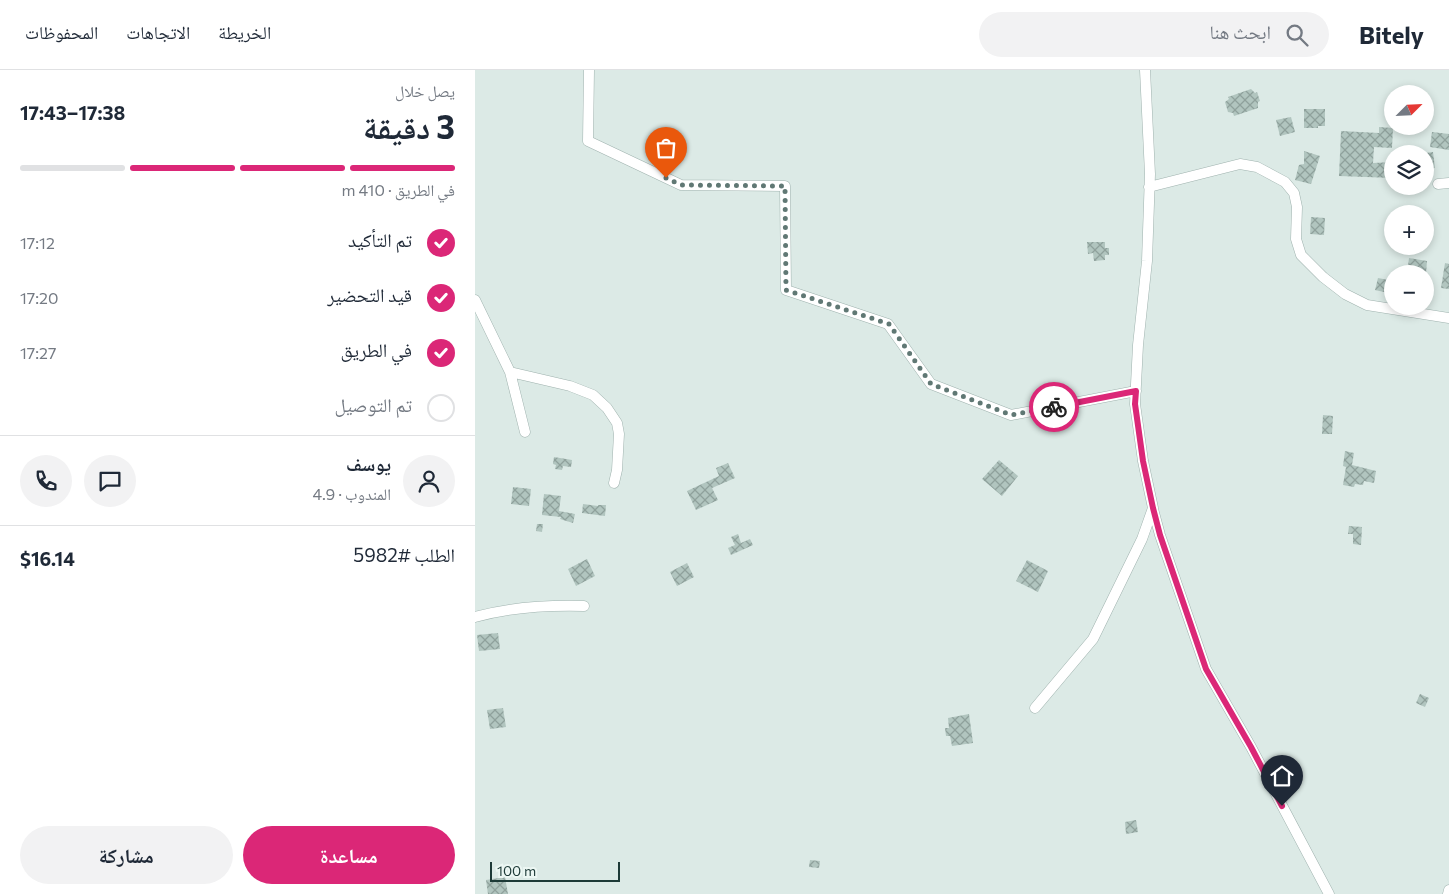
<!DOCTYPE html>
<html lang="ar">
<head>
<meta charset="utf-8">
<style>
	body { margin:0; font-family:Commissioner,"Noto Naskh Arabic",sans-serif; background:#f2f2f3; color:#1f2937; direction:rtl; height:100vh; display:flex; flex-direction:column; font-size:19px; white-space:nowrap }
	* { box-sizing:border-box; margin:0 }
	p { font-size:16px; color:#747a83 }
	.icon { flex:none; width:28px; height:28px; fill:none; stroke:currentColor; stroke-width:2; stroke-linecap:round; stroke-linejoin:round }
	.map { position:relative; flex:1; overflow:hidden; direction:ltr }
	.panel { display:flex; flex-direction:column; background:#fff; width:475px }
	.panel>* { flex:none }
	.needle { width:32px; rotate:66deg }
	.fabs { position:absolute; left:909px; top:15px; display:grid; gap:10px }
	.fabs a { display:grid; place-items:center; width:50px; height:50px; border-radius:50%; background:#fff; box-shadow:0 2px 8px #0003; font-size:25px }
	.scale { position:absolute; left:15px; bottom:12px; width:130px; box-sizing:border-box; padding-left:5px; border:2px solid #1d3a37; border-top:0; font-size:14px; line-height:18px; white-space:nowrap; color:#1d3a37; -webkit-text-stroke:4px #ecf7f3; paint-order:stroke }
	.pin { position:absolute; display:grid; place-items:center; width:42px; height:42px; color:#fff; margin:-51px -21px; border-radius:50% 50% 50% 0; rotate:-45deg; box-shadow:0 0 5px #0007 }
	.pin .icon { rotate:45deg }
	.courier { position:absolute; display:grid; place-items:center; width:50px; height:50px; margin:-25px; border:4px solid #db2777; border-radius:50%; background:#fff; color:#222; box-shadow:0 1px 6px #0007 }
	.headline em { font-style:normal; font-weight:700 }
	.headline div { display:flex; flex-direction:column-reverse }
	.headline { display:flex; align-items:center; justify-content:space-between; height:85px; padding:0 20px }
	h1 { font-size:32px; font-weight:700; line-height:38px }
	.bar { display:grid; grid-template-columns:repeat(4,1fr); gap:8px 5px; align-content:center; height:60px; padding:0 20px }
	.bar i { height:6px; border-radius:4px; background:#e0e1e3 }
	.bar .current { background:#db2777 }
	.bar p { grid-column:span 4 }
	.line { display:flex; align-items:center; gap:12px; padding:0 20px; border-top:1px solid #e0e1e3 }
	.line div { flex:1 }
	.round { display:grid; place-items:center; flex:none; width:52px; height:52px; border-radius:26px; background:#f2f2f3 }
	ol { padding:0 20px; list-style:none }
	li { display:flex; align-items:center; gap:15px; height:55px }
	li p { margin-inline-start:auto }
	li .icon { padding:5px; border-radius:50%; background:#db2777; color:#fff; stroke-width:4 }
	li:last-child { color:#747a83 }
	li i { width:28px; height:28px; border:2px solid #e0e1e3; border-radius:50% }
	.cta { display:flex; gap:10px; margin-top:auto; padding:10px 20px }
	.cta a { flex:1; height:58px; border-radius:30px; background:#db2777; color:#fff; font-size:20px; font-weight:700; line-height:58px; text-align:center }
	.cta a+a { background:#f2f2f3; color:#1f2937 }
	header { display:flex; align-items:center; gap:30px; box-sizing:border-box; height:70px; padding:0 25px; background:#fff; border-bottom:1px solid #e0e1e3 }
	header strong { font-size:24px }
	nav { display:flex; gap:28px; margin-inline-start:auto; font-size:18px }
	.search { width:350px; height:45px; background:#f2f2f3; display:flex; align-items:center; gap:12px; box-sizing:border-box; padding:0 18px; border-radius:28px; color:#747a83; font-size:19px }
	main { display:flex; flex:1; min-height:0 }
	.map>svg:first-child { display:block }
</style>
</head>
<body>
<header>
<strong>Bitely</strong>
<div class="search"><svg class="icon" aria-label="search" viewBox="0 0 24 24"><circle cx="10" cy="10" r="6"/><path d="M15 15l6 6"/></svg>ابحث هنا</div>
<nav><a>الخريطة</a><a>الاتجاهات</a><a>المحفوظات</a></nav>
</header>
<main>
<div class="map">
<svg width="974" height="824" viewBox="0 0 974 824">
	<defs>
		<pattern id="building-cross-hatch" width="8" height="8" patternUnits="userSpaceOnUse" patternTransform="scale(1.25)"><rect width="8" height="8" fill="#b1c5bf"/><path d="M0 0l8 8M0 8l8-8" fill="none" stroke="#8fa19c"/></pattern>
	</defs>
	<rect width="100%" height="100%" fill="#dceae6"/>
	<!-- building -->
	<path fill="url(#building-cross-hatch)" d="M776,19L780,23L782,22L785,31L783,32V38L759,46L758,43L753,42L750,32L754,29L753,27Z
		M829,39H850V56H843V58H829Z
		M816,47L820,62L805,66L801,50Z
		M904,57L918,58L917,78L899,77L898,93L918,92V108L864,106L866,61L904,63Z
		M957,62L974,64V80L955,77Z
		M829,81L845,86L836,114L820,110L824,95L829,94Z
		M958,82L960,98L950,99V83Z
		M836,147L850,148L849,165L835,164Z
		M612,172H630V178H634V185H630V190L619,191L618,183L613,184Z
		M934,188L952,191L951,204H932Z
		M970,193L974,194V219L966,218Z
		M903,208L918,211V224L900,220Z
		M848,345L858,346L857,364H847Z
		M870,381L879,383L877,395L901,401L899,413L889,411L888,415L880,414L879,417L868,415L871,397L868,396Z
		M79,387L97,390L96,397L88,396L87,400L80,399L81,395L78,394Z
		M524,390L543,406L527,426L507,409Z
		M253,393L260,408L237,418L243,430L221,440L212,421L244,406L241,398Z
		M38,417L56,419L54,436L36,434Z
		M69,424L86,426L84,441L100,444L98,453L85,449L86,447L67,445Z
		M108,434L123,436V435H131L130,446L107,443Z
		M62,454H68L67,462L61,461Z
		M874,456L887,457L886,475L878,474V464H873Z
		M263,464L266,473L275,469L278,475L256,485L253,478L260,475L256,467Z
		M112,489L120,506L101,516L93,499Z
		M552,490L573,501L563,522L541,511Z
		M212,493L219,507L202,516L195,502Z
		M23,563L25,579L4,581L2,565Z
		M945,624L954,628L950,637L941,633Z
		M28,638L31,657L15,659L12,640Z
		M494,644L498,673L477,676L475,666H471L470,658H474L473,648Z
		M661,750L663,762L651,764L650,752Z
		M335,790L345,791L344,798L334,797Z
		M30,807L33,824H13L11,810Z"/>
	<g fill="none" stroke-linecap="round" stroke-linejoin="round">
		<defs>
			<path id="street" d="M114,0L113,71L206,115L310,116L311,220L413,254L456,314L536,345L661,321
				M963,114L974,113
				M674,117L765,94L782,97L810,112L819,123L822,137L821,169L826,185L848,207L870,224L892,235L974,248
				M0,230L35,302L50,362
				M35,302L95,316L118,325L132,338L142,353L144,364L142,400L139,413
				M678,439L685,465L731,599L776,677L854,824
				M0,547C36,537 72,535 109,536
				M560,638L618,569L667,469L678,438L668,391L660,334L663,275L672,191L675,104L670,0
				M973,824L974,820"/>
		</defs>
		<!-- street casing -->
		<use href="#street" stroke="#9fb2ae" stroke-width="11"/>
		<!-- street -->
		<use href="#street" stroke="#fff" stroke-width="10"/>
	</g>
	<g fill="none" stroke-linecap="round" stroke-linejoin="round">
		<!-- done -->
		<path stroke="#607874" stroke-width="5" stroke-dasharray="0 9" d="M191,108L206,115L310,116L311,220L414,254L456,314L536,345L579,337"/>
		<!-- route -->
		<path stroke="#db2777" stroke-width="6" d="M579,337L661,321L660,334L668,391L678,438L685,465L731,599L776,677L807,736"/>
	</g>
</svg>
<div class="fabs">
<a><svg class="needle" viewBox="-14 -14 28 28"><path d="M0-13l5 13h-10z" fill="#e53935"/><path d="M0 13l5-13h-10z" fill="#747a83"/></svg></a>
<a><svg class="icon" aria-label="layers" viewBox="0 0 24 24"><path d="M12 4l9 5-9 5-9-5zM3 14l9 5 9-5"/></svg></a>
<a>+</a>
<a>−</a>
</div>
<div class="scale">100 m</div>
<div class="pin" style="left:191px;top:108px;background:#ea580c"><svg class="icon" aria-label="bag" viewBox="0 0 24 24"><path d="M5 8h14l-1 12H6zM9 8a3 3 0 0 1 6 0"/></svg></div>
<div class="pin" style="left:807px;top:736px;background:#1f2937"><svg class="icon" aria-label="home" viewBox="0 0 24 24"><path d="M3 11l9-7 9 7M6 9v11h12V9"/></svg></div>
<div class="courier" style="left:579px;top:337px"><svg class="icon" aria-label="bike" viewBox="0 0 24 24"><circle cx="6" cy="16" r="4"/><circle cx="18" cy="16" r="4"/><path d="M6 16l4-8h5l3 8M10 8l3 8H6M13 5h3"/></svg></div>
</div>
<section class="panel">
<div class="headline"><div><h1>3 دقيقة</h1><p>يصل خلال</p></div><em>17:38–17:43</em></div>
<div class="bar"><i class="current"></i><i class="current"></i><i class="current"></i><i></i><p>في الطريق · 410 m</p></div>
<ol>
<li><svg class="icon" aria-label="check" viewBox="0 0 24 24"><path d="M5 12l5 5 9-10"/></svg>تم التأكيد<p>17:12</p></li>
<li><svg class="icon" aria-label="check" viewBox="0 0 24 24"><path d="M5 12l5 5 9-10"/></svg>قيد التحضير<p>17:20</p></li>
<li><svg class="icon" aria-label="check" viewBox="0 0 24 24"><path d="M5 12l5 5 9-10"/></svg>في الطريق<p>17:27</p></li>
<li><i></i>تم التوصيل</li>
</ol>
<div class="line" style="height:90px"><a class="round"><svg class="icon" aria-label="person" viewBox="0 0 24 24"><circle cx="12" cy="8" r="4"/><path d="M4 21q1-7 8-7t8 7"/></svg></a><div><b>يوسف</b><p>المندوب · 4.9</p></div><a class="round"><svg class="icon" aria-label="chat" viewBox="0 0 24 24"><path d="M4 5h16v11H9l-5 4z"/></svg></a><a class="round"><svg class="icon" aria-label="phone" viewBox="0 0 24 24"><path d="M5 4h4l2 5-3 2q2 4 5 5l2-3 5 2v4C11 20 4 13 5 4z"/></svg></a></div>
<div class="line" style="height:65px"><div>الطلب #5982</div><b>$16.14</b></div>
<div class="cta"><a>مساعدة</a><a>مشاركة</a></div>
</section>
</main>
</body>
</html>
